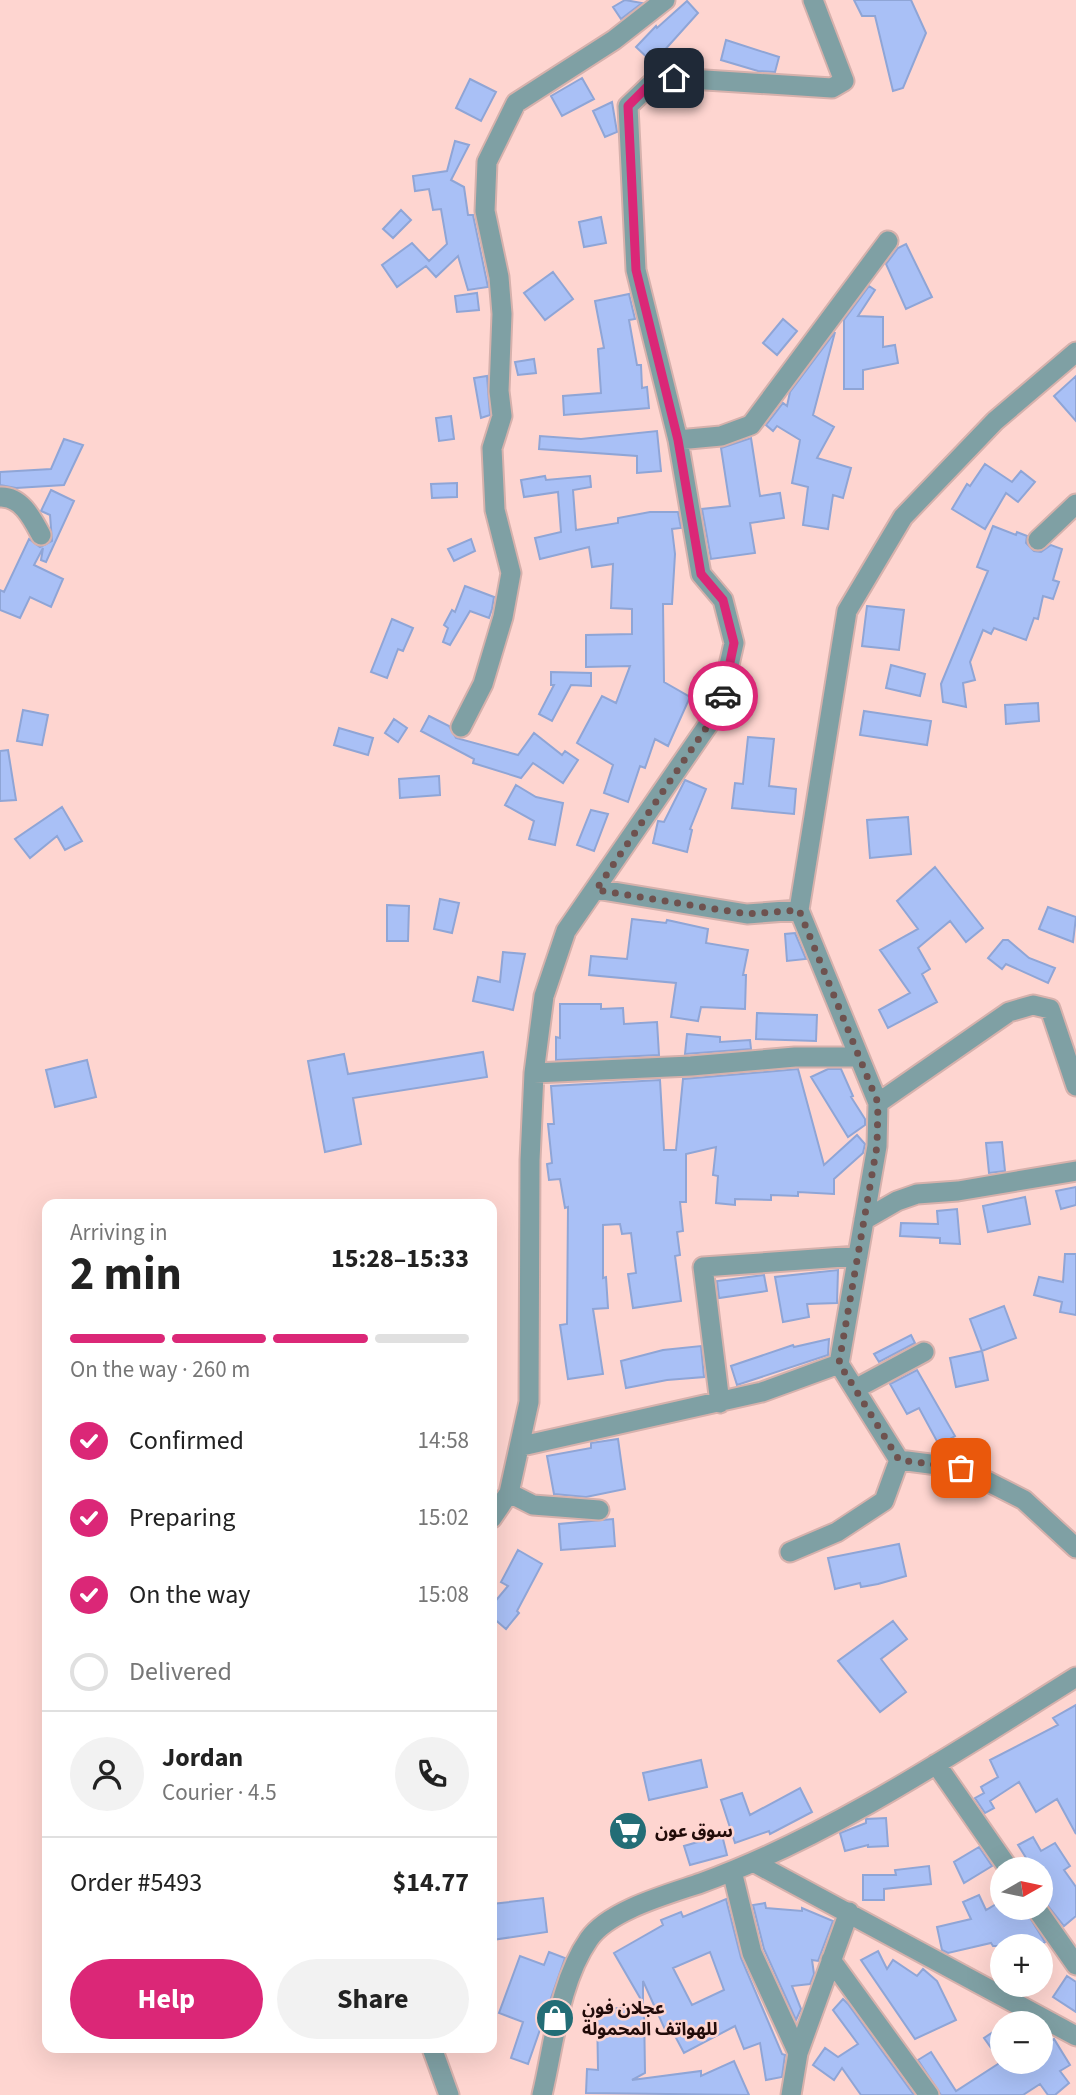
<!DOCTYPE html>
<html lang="en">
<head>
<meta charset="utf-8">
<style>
	body { margin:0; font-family:"Source Sans 3","Noto Sans Arabic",sans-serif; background:#f2f2f2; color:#222; height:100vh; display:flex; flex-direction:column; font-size:26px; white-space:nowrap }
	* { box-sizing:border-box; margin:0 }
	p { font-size:23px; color:#767676 }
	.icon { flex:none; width:38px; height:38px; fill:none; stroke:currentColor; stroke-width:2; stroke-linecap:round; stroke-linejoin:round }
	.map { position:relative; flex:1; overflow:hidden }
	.panel { position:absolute; left:42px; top:1199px; width:455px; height:854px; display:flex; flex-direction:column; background:#fff; border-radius:14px; box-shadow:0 7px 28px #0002 }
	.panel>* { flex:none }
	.needle { width:46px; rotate:81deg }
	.buttons { position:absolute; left:990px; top:1857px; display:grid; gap:14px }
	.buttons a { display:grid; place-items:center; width:63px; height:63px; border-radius:50%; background:#fff; box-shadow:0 7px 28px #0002; font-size:35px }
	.pin { position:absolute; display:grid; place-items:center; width:60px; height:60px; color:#fff; margin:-30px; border-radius:14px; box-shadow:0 4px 10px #0006 }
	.courier { position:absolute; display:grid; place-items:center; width:70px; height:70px; margin:-35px; border:5px solid #db2777; border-radius:50%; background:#fff; color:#222; box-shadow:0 2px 9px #0007 }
	.summary em { font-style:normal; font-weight:700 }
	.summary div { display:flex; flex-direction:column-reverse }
	.summary { display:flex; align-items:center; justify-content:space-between; height:119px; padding:0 28px }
	h1 { font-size:46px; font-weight:700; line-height:52px }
	.bar { display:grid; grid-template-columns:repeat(4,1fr); gap:10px 7px; align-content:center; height:84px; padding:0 28px }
	.bar i { height:9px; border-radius:5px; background:#e0e0e0 }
	.bar .on { background:#db2777 }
	.bar p { grid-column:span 4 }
	.line { display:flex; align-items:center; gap:18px; padding:0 28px; border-top:2px solid #e0e0e0 }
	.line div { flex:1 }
	.round { display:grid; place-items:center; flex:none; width:74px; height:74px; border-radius:37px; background:#f2f2f2 }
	ol { padding:0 28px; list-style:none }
	li { display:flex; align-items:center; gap:21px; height:77px }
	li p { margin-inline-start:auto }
	li .icon { padding:7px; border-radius:50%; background:#db2777; color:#fff; stroke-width:4 }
	li:last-child { color:#767676 }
	li i { width:38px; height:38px; border:4px solid #e0e0e0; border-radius:50% }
	.button { display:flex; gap:14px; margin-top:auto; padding:14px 28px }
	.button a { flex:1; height:80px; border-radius:42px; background:#db2777; color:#fff; font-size:28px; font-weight:700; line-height:80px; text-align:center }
	.button a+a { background:#f2f2f2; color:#222 }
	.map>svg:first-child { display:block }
</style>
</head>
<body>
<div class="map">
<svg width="1076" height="2095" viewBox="0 0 1076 2095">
	<rect width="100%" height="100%" fill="#fed5d0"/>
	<!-- building -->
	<path fill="#a9c0f6" stroke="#8fa5d6" stroke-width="2" fill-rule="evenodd" d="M625,0L642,3L621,19L613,7Z
		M854,0H911L926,33L903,88L893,91L875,16H862Z
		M687,1L698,13L653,63L636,47L656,26L657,28Z
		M726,40L779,57L775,72L758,71L721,60Z
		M582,78L594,99L562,116L551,96Z
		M470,79L496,92L481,121L456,108Z
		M612,102L617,132L605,137L593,111Z
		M455,141L469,145L451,180L464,187L468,215H473L488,287L468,290L458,256L436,277L426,266L397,287L382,265L412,243L429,261L447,244L441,209L433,210L429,189L415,191L413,176L447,171Z
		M401,210L411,220L393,238L383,229Z
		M601,217L606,243L584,247L579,222Z
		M906,244L932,297L906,309L886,264L898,248Z
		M553,272L573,299L545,320L524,293Z
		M869,286L875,290L858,316L883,317V347L895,345L898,363L863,370V389H844V320Z
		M477,293L479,310L457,312L455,296Z
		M629,294L635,319L629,320L637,365H641L642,388L647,387L649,408L564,415L563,396L601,393L598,349L604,348L595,301Z
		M783,319L797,331L777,355L763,343Z
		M835,332L813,415L834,427L817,458L851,468L843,498L833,495L828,529L803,525L808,487L792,483L800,440L777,426L773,431L766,425L783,403L787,406L790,392Z
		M534,359L536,373L518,375L515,362Z
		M487,376L490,415L481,418L474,378Z
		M1076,376V421L1054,396Z
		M451,416L454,439L439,441L436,418Z
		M657,431L661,471L637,473V456L539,449L540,436L581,439Z
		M751,438L760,496L780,493L784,518L750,523L755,553L711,559L702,509L730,506L721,448Z
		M64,439L83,445L64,485L16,488L0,485V472L51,469Z
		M985,464L1012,482L1021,471L1035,482L1018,502L1006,493L985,529L952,509L967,484L970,486Z
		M545,476L546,480L590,476L591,487L573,490L576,530L618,523V518L650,512H678L681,528L672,529L675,554L672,604H663L664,682L690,697L668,746L655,739L645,768L640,766L628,802L604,793L613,765L577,743L602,696L616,703L630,666L586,667V635L632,634V609L611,608L613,564L592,567L589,547L540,559L535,538L561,532L558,492L524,497L521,480Z
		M457,483V497L432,498L431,484Z
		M51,490L74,501L46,562L41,560L43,548L34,565L63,579L51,607L30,597L20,618L0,610V590L4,592L29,539L40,547L52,541L50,515L41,511Z
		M993,526L1016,535L1017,532L1027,536L1026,543L1034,551L1041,552L1051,545L1062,549L1053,580L1059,582L1053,599L1043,596L1038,619L1034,618L1026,640L994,628L991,634L983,630L970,662L975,680L963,683L966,707L943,702L941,684L988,571L977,567Z
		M471,539L475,551L454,561L448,549Z
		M465,586L494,597L492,609L489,618L470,611L450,645L443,642L448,628L444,625L452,610L455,612Z
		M867,606L904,610L899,650L862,646Z
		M392,619L413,628L403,651L398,649L387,678L371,672Z
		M891,665L925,674L920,696L886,688Z
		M551,672L591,673V686L571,685L552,721L539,714L554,685H551Z
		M1038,703L1039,721L1006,724L1005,705Z
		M23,710L48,715L42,745L17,741Z
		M864,711L931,721L927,745L860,735Z
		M429,716L449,726L456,738L518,755L534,733L562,755L565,751L578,760L563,783L533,763L521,778L473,763L474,759L421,731Z
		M394,719L407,728L398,742L385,733Z
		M339,728L373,738L368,755L334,745Z
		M748,737L774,739L769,786L796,789L794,814L732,808L735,783L743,784Z
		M8,750L16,800L0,801V751Z
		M439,776L440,795L400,798L399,779Z
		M685,780L706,789L690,829L692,830L687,852L653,843L658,821L664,822Z
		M516,785L536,797L563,803L555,845L529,839L534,821L505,805Z
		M62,807L82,841L65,850L57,836L30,858L15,839Z
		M591,810L608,814L594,851L577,845Z
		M908,817L911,854L870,858L867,820Z
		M935,867L983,928L966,942L950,921L918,948L930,969L922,974L937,1002L888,1028L879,1010L910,993L880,950L918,929L897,901Z
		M440,899L459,903L452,933L434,929Z
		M387,905L409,906L408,941H387Z
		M1048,907L1076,917L1073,942L1039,929Z
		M632,919L666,923L667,920L708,929L706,943L748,950L743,975H746L745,1009L701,1007L698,1021L671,1017L676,983L589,975L591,956L627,959Z
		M795,933L806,959L787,961L785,934Z
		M1003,940H1008L1029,958L1055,968L1048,983L1006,964L1002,969L988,958Z
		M503,952L525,954L513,1010L473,1001L478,977L500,982Z
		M560,1004H601V1009L623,1008L624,1024L657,1022L659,1055L556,1060V1037L560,1038Z
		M757,1013L817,1015L816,1041L756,1039Z
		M687,1034L720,1037V1042L750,1040L751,1049L685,1054Z
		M483,1052L487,1077L353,1098L361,1144L325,1152L308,1061L344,1054L348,1074Z
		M87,1060L96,1097L55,1107L46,1070Z
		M798,1069L824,1165L857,1135L865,1144L863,1153L834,1179V1194L798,1192V1196L771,1195V1200L735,1199V1205L716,1203L718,1176L713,1175L716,1147L686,1154V1202H680L683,1231L677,1232L680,1255L675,1256L681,1301L633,1308L628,1274L636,1273L631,1233L622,1234L620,1224L603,1225V1278L606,1277L608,1308L593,1309L603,1374L568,1379L560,1325L567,1324L568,1207L565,1208L560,1179L549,1180L547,1164L552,1163L548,1124H554L551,1086L660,1080L664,1150H676L683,1079Z
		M828,1069H841L853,1096L851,1097L865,1119V1125L848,1137L811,1077Z
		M1002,1142L1005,1171L989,1173L986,1143Z
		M1076,1187V1205L1061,1209L1056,1191Z
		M1025,1197L1030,1224L988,1232L983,1206Z
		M957,1209L960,1244L940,1243V1238L900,1236L901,1223L938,1224L937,1211Z
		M1065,1254H1076V1315L1060,1312L1062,1302L1034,1295L1039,1277L1063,1282Z
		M838,1270L837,1303L807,1304L809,1317L783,1322L775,1277Z
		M764,1275L767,1291L719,1298L717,1281Z
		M1004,1306L1016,1338L982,1351L970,1319Z
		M911,1335L915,1343L879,1362L874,1354Z
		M829,1339L828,1355L737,1385L731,1366L793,1345L794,1347Z
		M701,1346L704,1377L667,1380L626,1388L621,1361L663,1350Z
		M982,1351L988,1380L956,1387L950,1358Z
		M917,1370L955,1436L939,1445L919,1408L907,1414L890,1384Z
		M618,1439L625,1489L586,1497L554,1494L547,1456L591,1448V1443Z
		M613,1519L615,1546L561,1550L559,1524Z
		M899,1544L906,1576L878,1584L861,1587L860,1583L835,1589L828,1558Z
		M518,1550L542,1564L517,1611L519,1613L506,1629L492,1617V1605L508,1586L501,1582Z
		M893,1621L907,1639L881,1659L906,1692L880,1712L838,1661Z
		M1076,1705V1834L1057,1799L1036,1812L1019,1782L990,1801L994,1808L985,1813L975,1798L984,1793L981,1787L998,1777L990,1760L1058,1725L1053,1718Z
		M701,1760L707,1787L649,1800L643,1773Z
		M800,1788L812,1812L770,1834L769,1831L735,1843L721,1800L742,1793L750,1815Z
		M886,1818L888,1846L868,1847V1845L845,1851L840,1833L866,1823V1819Z
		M722,1835L727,1855L690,1865L684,1846Z
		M1033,1837L1041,1851L1055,1843L1070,1866L1064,1870L1076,1887V1916L1064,1926L1041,1897L1048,1890L1041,1880V1869H1033L1018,1845Z
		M979,1847L992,1866L964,1883L954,1862Z
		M929,1866L931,1884L884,1889V1900H863V1875H896L895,1870Z
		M979,1895L986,1910L1003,1900V1908H1024L1045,1942L1040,1946H993L991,1943L948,1953L942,1950L937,1927L971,1919L963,1902Z
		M543,1898L547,1932L492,1940V1904Z
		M726,1899L741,1958L782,2054L785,2055L782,2077L766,2080L760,2043L744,2049L735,2026L684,2053L674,2034L668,2036L643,1981V2003L614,1953L663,1925L661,1920L681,1912L683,1917ZM710,1952L724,1990L692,2005L673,1968Z
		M765,1903L766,1908L802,1911V1908L833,1921L818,1961L812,1960L814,1974L810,1984L792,1986L801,2009L796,2020L764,1949L753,1905Z
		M878,1951L887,1969L893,1960L917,1976L923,1969L937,1981L956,2020L915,2039L861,1960Z
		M549,1952L565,1958L528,2064L511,2058L523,2022L499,2013L520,1956L544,1965Z
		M1067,1976L1076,1982V2012L1053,1997Z
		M843,1999L848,2004L914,2095H861L842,2068L834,2080L813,2065L825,2048L838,2057L858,2044L833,2010Z
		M644,2007L645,2073L632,2080L701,2071V2076L734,2061L749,2095L586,2093L587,2069L598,2070L597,2009Z
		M996,2030L1003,2039V2062H1041V2047L1054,2039L1070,2065L1060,2071L1069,2083L1055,2095H1048L1040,2084L1023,2095H941L918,2060L931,2052L956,2091L1001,2062L984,2038Z"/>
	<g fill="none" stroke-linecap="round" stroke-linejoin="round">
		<defs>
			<path id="minor" d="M1076,352L995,421L903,517L847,611L799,910L878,1103L877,1146L839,1364L899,1460L961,1468L1024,1500L1076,1548
				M678,440L721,436L751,425L888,241
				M0,497C21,496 32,518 41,535
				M1038,540L1076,504
				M461,727L483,684L503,617L511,573L495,510L492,448L502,416L499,391L502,314L499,277L485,211L487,162L516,103L614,40L665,0
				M596,889L747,914L799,910
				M534,1073L691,1066L795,1057H859
				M878,1103L1009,1012L1033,1005L1050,1009L1076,1086
				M864,1220L897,1201L917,1194L958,1191L1076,1171
				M855,1389L924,1352
				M720,1403L703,1267L858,1256
				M522,1446L762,1392L839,1364
				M509,1493L533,1505L599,1510
				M492,1518L509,1493L529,1402L530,1160L534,1073L544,996L566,931L719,709L734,643L723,600L701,574L678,440L636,270L628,106L651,84L674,78L832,88L844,81L813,0
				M790,1552L837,1532L884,1501L899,1460
				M936,1764L1009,1869
				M755,1863L1076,2036
				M732,1871L752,1953L798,2053
				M1036,1908L1076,1965
				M831,1960L929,2095
				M432,2048L449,2095
				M542,2095C554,2045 559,1982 589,1939C609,1910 669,1894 701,1883C831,1836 959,1750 1076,1677
				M791,2095L798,2053L849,1912"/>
		</defs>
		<!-- minor casing -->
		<use href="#minor" stroke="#d6b1ac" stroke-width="23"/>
		<!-- minor -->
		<use href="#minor" stroke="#7fa0a4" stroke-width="19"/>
	</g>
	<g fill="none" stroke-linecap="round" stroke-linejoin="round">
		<!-- done -->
		<path stroke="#6e524f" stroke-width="7" stroke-dasharray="0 12.6" d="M723,696L719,709L596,890L747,914L799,910L878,1103L877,1146L839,1363L899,1460L961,1468"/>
		<!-- route -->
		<path stroke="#db2777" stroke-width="9" d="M674,78L650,84L628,106L636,270L678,440L701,574L723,600L734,643L723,696"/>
	</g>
	<!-- icons -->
	<defs>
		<symbol id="supermarket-disc" viewBox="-11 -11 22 22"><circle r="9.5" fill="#236d76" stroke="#fed5d0"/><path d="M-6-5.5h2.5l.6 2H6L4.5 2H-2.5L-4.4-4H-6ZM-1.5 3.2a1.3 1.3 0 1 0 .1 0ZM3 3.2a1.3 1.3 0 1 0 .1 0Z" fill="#fff"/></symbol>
		<symbol id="shop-disc" viewBox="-11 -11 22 22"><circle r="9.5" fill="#236d76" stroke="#fed5d0"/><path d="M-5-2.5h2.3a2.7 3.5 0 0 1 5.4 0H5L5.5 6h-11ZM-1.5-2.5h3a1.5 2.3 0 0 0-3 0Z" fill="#fff"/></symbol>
	</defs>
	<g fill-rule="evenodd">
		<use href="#supermarket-disc" x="606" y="1809" width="44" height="44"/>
		<use href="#shop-disc" x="533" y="1996" width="44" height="44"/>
	</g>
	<g text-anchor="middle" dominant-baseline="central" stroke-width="5" stroke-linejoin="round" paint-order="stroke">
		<!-- poi labels -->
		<g font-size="18" font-weight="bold" fill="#210b09" stroke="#fed5d0" text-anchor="start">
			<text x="655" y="1831">سوق عون</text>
			<text x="582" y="2008">عجلان فون<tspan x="582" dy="21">للهواتف المحمولة</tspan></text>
		</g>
	</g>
</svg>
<div class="buttons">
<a><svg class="needle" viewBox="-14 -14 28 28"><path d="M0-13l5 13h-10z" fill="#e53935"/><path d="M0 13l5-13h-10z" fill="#767676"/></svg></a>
<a>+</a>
<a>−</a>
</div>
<div class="pin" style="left:961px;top:1468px;background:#ea580c"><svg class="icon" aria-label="bag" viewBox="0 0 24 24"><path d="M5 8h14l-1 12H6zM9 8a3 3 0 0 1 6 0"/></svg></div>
<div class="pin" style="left:674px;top:78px;background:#1f2937"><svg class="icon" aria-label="home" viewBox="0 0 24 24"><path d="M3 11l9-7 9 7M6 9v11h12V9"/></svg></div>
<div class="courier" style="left:723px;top:696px"><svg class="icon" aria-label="car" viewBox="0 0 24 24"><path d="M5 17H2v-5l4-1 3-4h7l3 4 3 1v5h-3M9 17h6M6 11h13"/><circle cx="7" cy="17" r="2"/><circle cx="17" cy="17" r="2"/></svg></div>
<section class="panel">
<div class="summary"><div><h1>2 min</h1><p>Arriving in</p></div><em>15:28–15:33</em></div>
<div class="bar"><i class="on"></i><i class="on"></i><i class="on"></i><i></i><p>On the way · 260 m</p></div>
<ol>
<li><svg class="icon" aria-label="check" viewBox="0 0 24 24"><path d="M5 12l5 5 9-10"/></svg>Confirmed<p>14:58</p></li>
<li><svg class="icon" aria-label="check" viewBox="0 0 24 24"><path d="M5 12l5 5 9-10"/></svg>Preparing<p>15:02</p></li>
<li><svg class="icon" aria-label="check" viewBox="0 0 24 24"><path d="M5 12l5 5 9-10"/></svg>On the way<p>15:08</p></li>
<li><i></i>Delivered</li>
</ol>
<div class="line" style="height:126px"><a class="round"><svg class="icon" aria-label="person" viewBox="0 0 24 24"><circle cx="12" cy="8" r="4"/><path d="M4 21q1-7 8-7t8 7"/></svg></a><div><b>Jordan</b><p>Courier · 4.5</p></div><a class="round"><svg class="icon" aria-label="phone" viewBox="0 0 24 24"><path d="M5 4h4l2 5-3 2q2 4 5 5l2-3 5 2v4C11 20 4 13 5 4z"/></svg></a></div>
<div class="line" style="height:91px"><div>Order #5493</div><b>$14.77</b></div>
<div class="button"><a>Help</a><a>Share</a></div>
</section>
</div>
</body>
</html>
